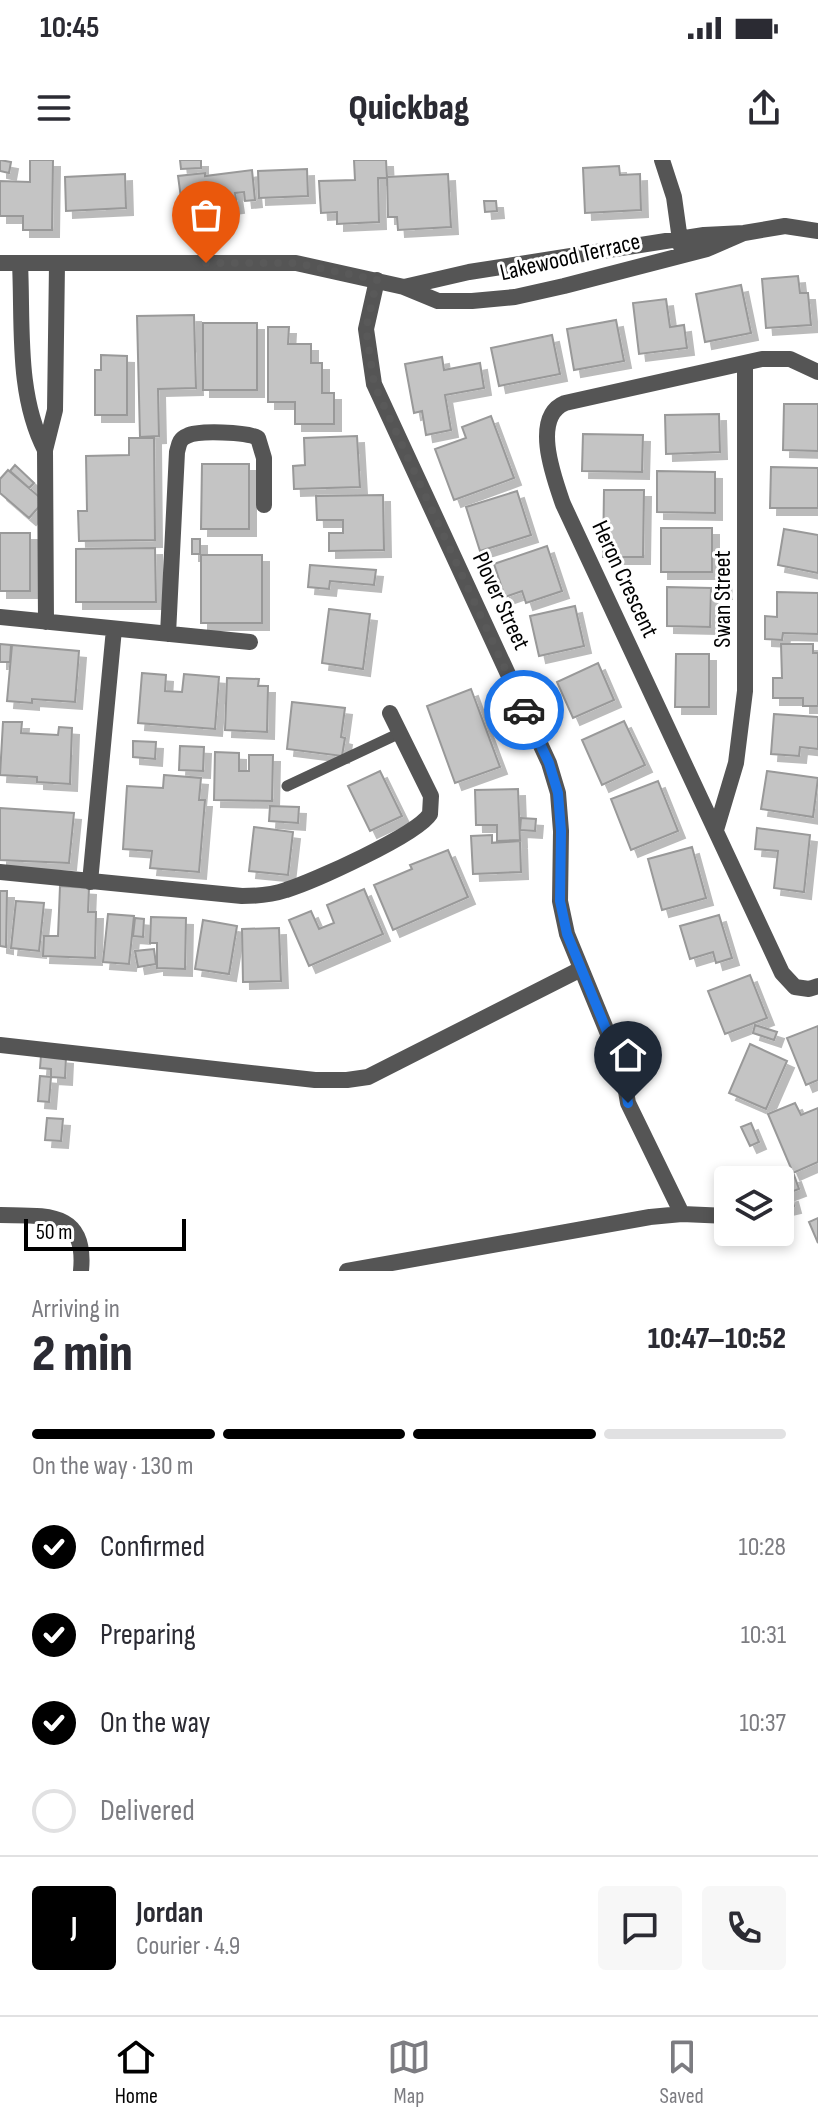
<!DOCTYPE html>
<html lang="en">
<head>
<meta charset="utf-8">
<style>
	body { margin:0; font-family:"Sofia Sans Condensed",sans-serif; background:#f7f7f7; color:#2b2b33; height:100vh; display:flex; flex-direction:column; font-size:30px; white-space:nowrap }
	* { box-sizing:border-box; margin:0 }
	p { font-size:26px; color:#7c7c81 }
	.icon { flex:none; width:44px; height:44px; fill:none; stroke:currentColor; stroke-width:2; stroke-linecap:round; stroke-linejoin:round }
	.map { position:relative; height:1111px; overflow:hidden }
	.side { display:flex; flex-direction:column; background:#fff; flex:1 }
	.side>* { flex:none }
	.fabs { position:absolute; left:714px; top:1006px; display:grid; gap:16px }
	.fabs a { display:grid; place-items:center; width:80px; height:80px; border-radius:8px; background:#fff; box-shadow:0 4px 12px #0003; font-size:40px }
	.scale { position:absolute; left:24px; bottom:20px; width:162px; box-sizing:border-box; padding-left:8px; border:4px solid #000; border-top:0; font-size:22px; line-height:28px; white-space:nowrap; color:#000; -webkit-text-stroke:6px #fff; paint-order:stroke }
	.pin { position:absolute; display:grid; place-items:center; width:68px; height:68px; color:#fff; margin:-82px -34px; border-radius:50% 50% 50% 0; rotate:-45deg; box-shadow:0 0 8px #0007 }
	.pin .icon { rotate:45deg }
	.courier { position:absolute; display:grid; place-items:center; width:80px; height:80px; margin:-40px; border:6px solid #1a73e8; border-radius:50%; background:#fff; color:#222; box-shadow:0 2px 10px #0007 }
	.summary em { font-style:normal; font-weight:800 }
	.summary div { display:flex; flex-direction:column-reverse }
	.summary { display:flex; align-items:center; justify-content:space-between; height:136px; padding:0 32px }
	h1 { font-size:52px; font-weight:800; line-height:60px }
	.bar { display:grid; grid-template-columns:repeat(4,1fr); gap:12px 8px; align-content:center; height:96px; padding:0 32px }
	.bar i { height:10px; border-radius:6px; background:#e1e1e2 }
	.bar .selected { background:#000 }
	.bar p { grid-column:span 4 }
	.line { display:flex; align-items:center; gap:20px; padding:0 32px; border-top:2px solid #e1e1e2 }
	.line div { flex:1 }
	.round { display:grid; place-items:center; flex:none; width:84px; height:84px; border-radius:8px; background:#f7f7f7 }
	ol { padding:0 32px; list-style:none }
	li { display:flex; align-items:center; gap:24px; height:88px }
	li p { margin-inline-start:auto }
	li .icon { padding:8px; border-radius:50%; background:#000; color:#fff; stroke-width:4 }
	li:last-child { color:#7c7c81 }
	li i { width:44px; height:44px; border:4px solid #e1e1e2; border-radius:50% }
	.status { display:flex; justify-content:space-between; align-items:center; height:56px; padding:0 40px; background:#fff; direction:ltr }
	.status svg { height:22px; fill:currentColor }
	header { display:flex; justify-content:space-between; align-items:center; height:104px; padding:0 32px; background:#fff; font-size:36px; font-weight:800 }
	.dock { display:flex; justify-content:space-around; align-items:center; height:112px; border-top:2px solid #e1e1e2; background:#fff; font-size:22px; color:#7c7c81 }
	.dock a { display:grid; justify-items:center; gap:4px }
	.dock .selected { color:#000 }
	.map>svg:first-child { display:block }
</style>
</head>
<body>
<div class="status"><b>10:45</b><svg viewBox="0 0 49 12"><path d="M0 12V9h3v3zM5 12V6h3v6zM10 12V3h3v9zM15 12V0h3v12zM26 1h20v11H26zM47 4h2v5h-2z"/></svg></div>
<header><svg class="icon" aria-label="menu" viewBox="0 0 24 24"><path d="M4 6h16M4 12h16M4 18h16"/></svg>Quickbag<svg class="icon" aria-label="share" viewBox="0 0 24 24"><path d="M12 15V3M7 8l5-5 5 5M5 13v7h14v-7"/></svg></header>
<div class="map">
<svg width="818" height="1111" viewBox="0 0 818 1111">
	<defs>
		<filter id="shadow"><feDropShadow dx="7" dy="7" stdDeviation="0" flood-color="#0004"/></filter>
	</defs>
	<rect width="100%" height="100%" fill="#fff"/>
	<!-- building -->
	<path fill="#c4c4c4" stroke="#999" stroke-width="2" filter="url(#shadow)" d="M0,0L11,2L9,13L0,11Z
		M30,0H53L52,70H23V56H0V21L30,22Z
		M180,0H201V8L181,9Z
		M354,0H386L387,18H378L379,62L337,64V52L321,53L319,21L355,20Z
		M619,6L620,15L640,14L641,50L585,53L583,8Z
		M307,9L308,36L259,38L258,11Z
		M252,10L255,40L245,41L244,32L235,33L237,46L183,53L178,16L205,13V16Z
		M125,14L126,48L66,51L65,17Z
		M448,14L451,67L398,70L397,57H388L387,17Z
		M484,41H496L497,51L485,52Z
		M798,116L800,133H808L811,165L766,168L762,119Z
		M741,125L751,173L705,182L696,134Z
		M666,139L670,167L684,165L687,188L639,194L633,143Z
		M194,155L196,228L158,229L159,276L140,277L137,156Z
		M616,160L624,201L574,210L567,169Z
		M203,163H257V230H203Z
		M268,167H289L288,184H311V203H322V233H334V264H295V242H268Z
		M552,175L560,214L499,226L491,188Z
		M101,195L127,196V255H95V210H101Z
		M442,197L444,210L480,203L484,228L445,235L451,270L426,275L422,251L414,253L405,204Z
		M784,244H818V291L783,290Z
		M719,254L720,292L666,294L665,255Z
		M491,256L514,318L454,340L435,289L466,278L462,267Z
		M583,274L643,275L642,312L582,311Z
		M357,276L360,327L294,329L293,306L305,305L304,278Z
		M129,278H154L155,380L79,381L78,351H87L86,296L129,295Z
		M202,304H249V369H201Z
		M15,305L34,323L29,328L10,311Z
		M771,307L818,308V348H770Z
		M8,310L44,341L29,358L0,333V319Z
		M657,311L715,312V353L657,352Z
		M604,330H644L643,397H603Z
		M517,331L531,375L480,391L466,347Z
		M383,335L384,390L329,391V373H343V360H317L316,336Z
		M661,368H712V412H661Z
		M784,369L818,375V413L778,405Z
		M0,373H30V431H0Z
		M192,379H200V394H192Z
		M547,386L562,431L526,443L522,431L505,437L494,404Z
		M155,388L156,442H76V389Z
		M201,395H262V463H201Z
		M310,405L376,410L374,425L330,421L329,429L308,427Z
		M716,418H724L725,432H717Z
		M667,427L711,428L710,467L667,466Z
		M777,432L818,433V474L783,473L782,480L765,479V456L777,457Z
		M575,446L584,486L539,496L530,456Z
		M329,449L370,454L363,509L322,503Z
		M0,484L11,485L10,502H0Z
		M781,484H813V493H818V546H803V538H773V518H782Z
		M12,485L79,491L75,542L32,539V543L7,541Z
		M676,494H709V547H675Z
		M598,503L614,540L573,558L557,522Z
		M142,513L166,515L165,531L182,532L184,514L219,517L215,569L138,563Z
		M227,518L259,519L258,526H268L267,572L225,570Z
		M471,529L500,607L455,623L427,546Z
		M292,542L345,548L341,577L345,578L342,596L287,589Z
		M774,554L818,557V589L800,587L799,596L771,594Z
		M624,561L645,605L602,625L582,580Z
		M3,562H22L21,573L58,575L59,567L72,568L70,624L37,622V617L0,615Z
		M133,581L156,582L155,599L133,597Z
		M180,586L204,587L203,611L179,610Z
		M215,592L239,593V611H249V595H273L272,641L214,640Z
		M380,611L402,656L370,671L348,626Z
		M767,611L818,618L813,657L761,649Z
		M164,615L201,618L199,640H205L199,712L150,708L152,691L123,689L127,626L163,628Z
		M658,621L678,671L631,690L611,639Z
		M518,629L520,680L497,681V665H476L475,630Z
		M270,646L299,647L298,663L269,661Z
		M0,648L74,653L69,703L0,700Z
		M521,658L536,659L535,671L520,670Z
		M254,667L293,672L288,715L249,711Z
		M757,668L810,675L804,732L774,728L778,691L755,689Z
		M492,675V683L520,681L521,712L473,714L471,676Z
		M692,687L706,738L662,750L648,699Z
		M448,690L468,737L393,770L374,725L412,709L410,705Z
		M60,726L89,728L88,752H96L95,798L43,796L44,776H58Z
		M364,729L383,774L309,806L289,760L311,751L319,769L334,763L327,745Z
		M0,731H7L6,787L0,786Z
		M16,741L44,743L39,791L11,788Z
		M108,754L134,756L129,804L103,802Z
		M719,755L732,798L716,803L713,792L690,799L680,766Z
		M151,757L186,758L185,809L157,808V783H150Z
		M135,758L144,759L143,777L133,776Z
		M203,760L237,766L229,814L195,809Z
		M279,768L281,821L243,822L242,769Z
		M154,789L156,804L138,807L135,791Z
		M750,815L767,858L725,874L708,831Z
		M755,865L777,872L774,880L753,873Z
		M818,866V920L806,925L787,878Z
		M750,884L787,901L766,949L729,933Z
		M41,895L66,897L65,918L51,917V909L40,908Z
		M40,916L51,917L49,942L38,941Z
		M795,943L801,955L818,948V1002L793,1013L768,954Z
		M47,958L63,959L61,981L45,980Z
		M751,963L759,982L750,986L741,967Z
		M794,1015L799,1029L780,1036V1021Z
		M791,1035L794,1046L781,1049L780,1037Z
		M818,1058V1083L809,1062Z"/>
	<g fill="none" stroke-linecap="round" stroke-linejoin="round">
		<!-- lane -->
		<path stroke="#555" stroke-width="11" d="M287,626L400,573"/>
		<!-- street -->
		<path stroke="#555" stroke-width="16" d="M662,0L674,37L681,87
			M0,103H296L404,127L438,141H472L515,137L564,126L707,89L744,73
			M20,103C23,164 16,234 45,290
			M377,120L366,169L374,224L549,603L558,633L561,671L560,741L567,774L622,908L628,943L682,1054
			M404,127L469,112L704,75L744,73L785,66L818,71
			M818,212L790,199H762L565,243C531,257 554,318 563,344L782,813L795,827L809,829L818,826
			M0,457L250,482
			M46,462L45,290L55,250L57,104
			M168,474L177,292C179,285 179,279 187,276C198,270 247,272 258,278L264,298V345
			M716,670L736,603L745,531V204
			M0,712L242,736C257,736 271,735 286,730C312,722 417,675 430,654L431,636L390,553
			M90,722L114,469
			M0,885L315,920H347L368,917L581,809
			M0,1055C46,1056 87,1050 81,1111
			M347,1111L650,1057L682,1054L728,1056"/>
	</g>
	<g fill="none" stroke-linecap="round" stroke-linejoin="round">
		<!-- done -->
		<path stroke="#595959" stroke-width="8" stroke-dasharray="0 14.4" d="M206,103H296L377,120L366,169L374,224L524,550"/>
		<!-- route -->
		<path stroke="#1a73e8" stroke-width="10" d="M524,550L549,603L558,633L561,671L560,741L567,774L622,908L628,943"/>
	</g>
	<g text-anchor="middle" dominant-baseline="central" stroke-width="6" stroke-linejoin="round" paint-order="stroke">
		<!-- street labels -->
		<g font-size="24" fill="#000" stroke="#fff">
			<text transform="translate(570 97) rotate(-13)">Lakewood Terrace</text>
			<text transform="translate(625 419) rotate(65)">Heron Crescent</text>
			<text transform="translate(722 439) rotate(-90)">Swan Street</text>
			<text transform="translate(501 441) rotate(65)">Plover Street</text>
		</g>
	</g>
</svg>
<div class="fabs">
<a><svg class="icon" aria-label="layers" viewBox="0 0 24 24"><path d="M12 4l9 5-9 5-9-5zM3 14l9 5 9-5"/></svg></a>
</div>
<div class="scale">50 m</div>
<div class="pin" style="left:206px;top:103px;background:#ea580c"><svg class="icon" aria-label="bag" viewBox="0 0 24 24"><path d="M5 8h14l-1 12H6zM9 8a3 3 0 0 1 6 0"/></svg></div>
<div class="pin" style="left:628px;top:943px;background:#1f2937"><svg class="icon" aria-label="home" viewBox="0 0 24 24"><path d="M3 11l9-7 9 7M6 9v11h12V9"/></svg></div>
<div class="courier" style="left:524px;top:550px"><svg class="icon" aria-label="car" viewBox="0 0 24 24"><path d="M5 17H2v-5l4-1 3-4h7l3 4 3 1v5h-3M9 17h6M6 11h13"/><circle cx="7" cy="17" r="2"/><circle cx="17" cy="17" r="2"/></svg></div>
</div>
<section class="side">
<div class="summary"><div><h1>2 min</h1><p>Arriving in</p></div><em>10:47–10:52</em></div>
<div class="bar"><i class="selected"></i><i class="selected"></i><i class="selected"></i><i></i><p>On the way · 130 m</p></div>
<ol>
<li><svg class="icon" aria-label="check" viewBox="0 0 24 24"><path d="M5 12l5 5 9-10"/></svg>Confirmed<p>10:28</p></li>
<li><svg class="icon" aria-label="check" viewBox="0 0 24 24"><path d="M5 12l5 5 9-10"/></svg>Preparing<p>10:31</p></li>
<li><svg class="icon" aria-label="check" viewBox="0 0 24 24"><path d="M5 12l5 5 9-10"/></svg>On the way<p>10:37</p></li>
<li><i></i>Delivered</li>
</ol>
<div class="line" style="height:144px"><b class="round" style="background:#000;color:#fff">J</b><div><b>Jordan</b><p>Courier · 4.9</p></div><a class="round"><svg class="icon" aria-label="chat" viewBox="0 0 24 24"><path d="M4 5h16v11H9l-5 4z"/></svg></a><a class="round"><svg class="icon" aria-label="phone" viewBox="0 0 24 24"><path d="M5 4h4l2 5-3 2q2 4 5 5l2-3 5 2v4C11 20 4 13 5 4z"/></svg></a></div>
</section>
<nav class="dock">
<a class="selected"><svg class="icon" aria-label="home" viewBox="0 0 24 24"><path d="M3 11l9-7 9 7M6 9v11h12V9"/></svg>Home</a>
<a><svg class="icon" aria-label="map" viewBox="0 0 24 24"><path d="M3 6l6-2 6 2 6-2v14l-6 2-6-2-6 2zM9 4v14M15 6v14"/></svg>Map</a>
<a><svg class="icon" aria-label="saved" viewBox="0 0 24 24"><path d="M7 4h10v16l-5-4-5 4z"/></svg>Saved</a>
</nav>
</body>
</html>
